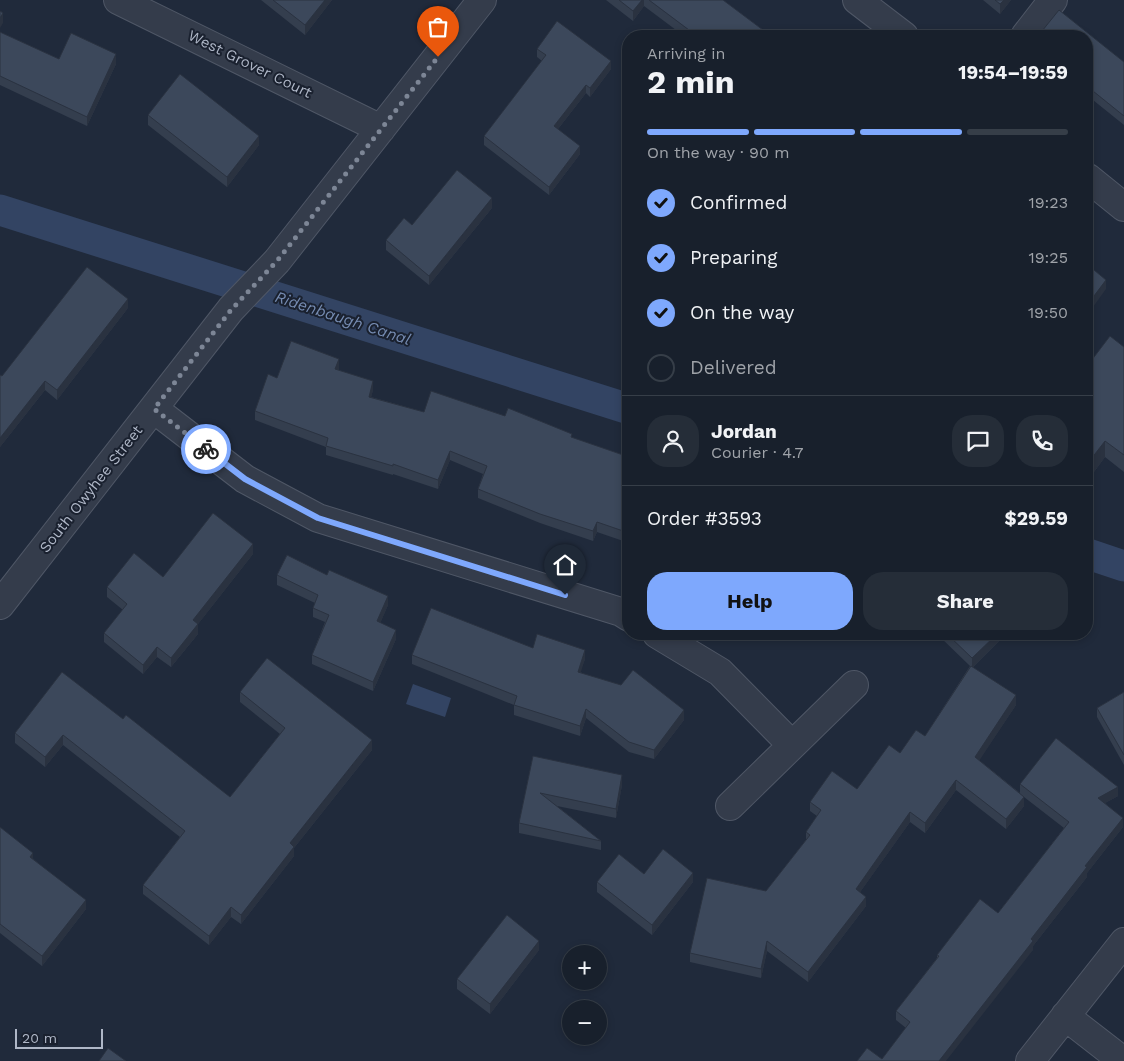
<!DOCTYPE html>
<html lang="en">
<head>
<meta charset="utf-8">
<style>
	body { margin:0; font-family:"Work Sans",sans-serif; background:#252d38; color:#f1f3f6; height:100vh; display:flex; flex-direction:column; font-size:19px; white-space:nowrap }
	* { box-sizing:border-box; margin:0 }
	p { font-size:16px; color:#9fa3a9 }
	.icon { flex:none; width:28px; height:28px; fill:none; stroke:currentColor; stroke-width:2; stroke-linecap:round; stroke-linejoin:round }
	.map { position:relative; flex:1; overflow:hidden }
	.sheet { position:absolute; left:622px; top:30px; width:471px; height:610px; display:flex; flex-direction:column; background:#18202c; border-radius:20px; box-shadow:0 2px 8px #0003,0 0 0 1px #363e48 }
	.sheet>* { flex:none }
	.controls { position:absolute; left:562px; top:945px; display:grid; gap:10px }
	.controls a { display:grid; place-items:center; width:45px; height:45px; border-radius:50%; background:#18202c; box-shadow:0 2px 8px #0003,0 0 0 1px #363e48; font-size:25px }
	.scale { position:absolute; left:15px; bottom:12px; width:88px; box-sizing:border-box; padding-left:5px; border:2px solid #afb7c7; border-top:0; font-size:14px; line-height:18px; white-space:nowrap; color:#afb7c7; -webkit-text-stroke:4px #1a212f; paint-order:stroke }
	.pin { position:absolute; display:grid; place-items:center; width:42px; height:42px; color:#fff; margin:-51px -21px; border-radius:50% 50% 50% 0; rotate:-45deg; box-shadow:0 0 5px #0007 }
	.pin .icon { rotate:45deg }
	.courier { position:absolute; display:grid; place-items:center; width:50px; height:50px; margin:-25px; border:4px solid #7ea8fd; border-radius:50%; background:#fff; color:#222; box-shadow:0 1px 6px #0007 }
	.headline em { font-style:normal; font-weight:700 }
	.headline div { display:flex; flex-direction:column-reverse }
	.headline { display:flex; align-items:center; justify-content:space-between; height:85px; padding:0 25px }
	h1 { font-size:32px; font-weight:700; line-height:38px }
	.bar { display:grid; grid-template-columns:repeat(4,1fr); gap:8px 5px; align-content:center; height:60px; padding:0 25px }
	.bar i { height:6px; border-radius:4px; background:#363e48 }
	.bar .active { background:#7ea8fd }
	.bar p { grid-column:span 4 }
	.line { display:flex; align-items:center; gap:12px; padding:0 25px; border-top:1px solid #363e48 }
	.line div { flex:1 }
	.round { display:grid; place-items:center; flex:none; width:52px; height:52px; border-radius:20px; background:#252d38 }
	ol { padding:0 25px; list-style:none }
	li { display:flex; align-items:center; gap:15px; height:55px }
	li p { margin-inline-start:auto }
	li .icon { padding:5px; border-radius:50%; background:#7ea8fd; color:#111; stroke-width:4 }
	li:last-child { color:#9fa3a9 }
	li i { width:28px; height:28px; border:2px solid #363e48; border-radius:50% }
	.action { display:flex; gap:10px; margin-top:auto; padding:10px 25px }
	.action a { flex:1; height:58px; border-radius:20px; background:#7ea8fd; color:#111; font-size:20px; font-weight:700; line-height:58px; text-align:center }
	.action a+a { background:#252d38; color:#f1f3f6 }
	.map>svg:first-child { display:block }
</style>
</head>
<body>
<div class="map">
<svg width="1124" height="1061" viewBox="0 0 1124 1061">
	<rect width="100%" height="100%" fill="#202a3b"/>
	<!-- water -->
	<path fill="#334463" d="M413,684L451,698L445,717L406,704Z"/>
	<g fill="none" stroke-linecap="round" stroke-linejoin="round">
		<!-- canal -->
		<path stroke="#334463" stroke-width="31" d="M0,210L629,409
			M1088,554L1124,566"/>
		<defs>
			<path id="minor" d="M118,0L381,129
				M857,0L904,36
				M1025,36L1053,0
				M1088,178L1124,207
				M154,409L245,479L318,518L621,612L629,617
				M0,605L231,309L277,261L482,0
				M657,634L720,672L792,745
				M730,806L854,685
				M1065,1016L1123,1061
				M1030,1061L1124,942"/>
		</defs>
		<!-- minor casing -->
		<use href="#minor" stroke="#4f5766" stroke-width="30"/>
		<!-- minor -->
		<use href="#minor" stroke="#343c4b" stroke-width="28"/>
	</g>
	<!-- wall -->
	<path fill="#343e4e" d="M261,0H332L305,35Z
		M606,0H723L771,36H684L644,6L633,21Z
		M983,0H1011L1000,14Z
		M0,32L59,59L116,64L87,126L0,85Z
		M1088,36L1124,62V125L1088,96Z
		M537,49L611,69L590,97L586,93L558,129L580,154L549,195L484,145V136L542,61L537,57Z
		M148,115L259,145L227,187L148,125Z
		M492,208L429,285L386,250V240L412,225Z
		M128,308L57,400L45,390L0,447V375L2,376Z
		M1124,347V472L1105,457L1088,480V365Z
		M339,369V370L373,390L371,397L424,412L572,438L629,457V543L597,532L593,541L540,523L478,498V489L483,474L450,460L438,489L393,474V475L326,455V447L255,420V411L277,378Z
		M253,554L198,624V634L171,667L157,657L143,674L104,642V633L123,610L107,597V587L163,577Z
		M277,575L388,605L380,623L396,639L373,691L312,664V655L325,622L313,617V608L315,603L277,585Z
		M937,634H1006L973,667L1016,705L979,760L1020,793V784L1118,796L1105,803L1123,827L1087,873V877L1033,946V950L882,1059L906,1028L896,1020V1011L937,958V955L998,913L1064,828L1024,797V806L1006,829L956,790L925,833L910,822L860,892L866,906L808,982L767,951L761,978L690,962V953L766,891L806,840V832L817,816L810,811V802L857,789L900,753L925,736L970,666Z
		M533,648L585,659L580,672L684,720L654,759L629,752L586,718L580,736L514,715V705L412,664V655Z
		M240,692L372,750L294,848V856L241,924L231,917L209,945L143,894V885L180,837L63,745L45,767L15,743V733L123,719L230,797L280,734L240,702Z
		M1124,692V765L1097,717V708Z
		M533,756L622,785L616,818L557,806L601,841V850L519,833V823Z
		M0,827L86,909L42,966L0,933Z
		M644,874L693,882L652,935L597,892V882Z
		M539,950L490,1014L457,989V979Z"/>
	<!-- shaded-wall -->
	<path fill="#2a3240" d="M325,0H332L305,35V25Z
		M642,0H644V6L633,21V11Z
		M1004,0H1011L1000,14V4Z
		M3,13V23L0,28V18Z
		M116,54V64L87,126V117Z
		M611,61V69L590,97V88Z
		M586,85V93L554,134V126Z
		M259,136V145L227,187V177Z
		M580,146V154L549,195V187Z
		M492,198V208L429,285V276Z
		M1106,280V289L1088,314V304Z
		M128,299V308L57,400V390Z
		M339,359V369L335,379V369Z
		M45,381V390L0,447V438Z
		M373,381V390L369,406V397Z
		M1105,441V457L1088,480V463Z
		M450,451V460L438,489V480Z
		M597,522V532L593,541V531Z
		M253,544V554L195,628L198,624V634L171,667V658L193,620Z
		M388,596V605L377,631V621Z
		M396,630V639L373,691V682Z
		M997,634H1006L972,668V658Z
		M157,647V657L143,674V665Z
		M585,650V659L578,681V672Z
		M1016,695V705L975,767V757Z
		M586,709V718L580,736V726Z
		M684,710V720L654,759V750Z
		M63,735V745L45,767V757Z
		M372,740V750L294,848V856L241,924V915L290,843Z
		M622,775V785L616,818V809Z
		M956,780V790L925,833V823Z
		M1118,787V796L1098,807V798Z
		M1024,797V806L1006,829V819Z
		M910,812V822L856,898V889Z
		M1123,818V827L1087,873V877L1033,946V950L946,1061H939L1085,866Z
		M33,853V863L30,857Z
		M693,873V882L652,935V925Z
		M866,897V906L808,982V972Z
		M86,900V909L42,966V956Z
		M231,907V917L209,945V936Z
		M539,941V950L490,1014V1004Z
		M767,941V951L761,978V969Z"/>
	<!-- building -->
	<path fill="#3c485b" stroke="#2a3240" d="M273,0H325L305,25Z
		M619,0H642L633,11Z
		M649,0H723L771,36H697Z
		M995,0H1004L1000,4Z
		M1059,10L1124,62V116L1088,87V36H1038Z
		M0,11L3,13L0,18Z
		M557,21L611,61L590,88L586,85L554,126L580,146L549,187L484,136L546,55L537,49Z
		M0,32L59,59L71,33L116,54L87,117L0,76Z
		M180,74L259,136L227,177L148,115Z
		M457,170L492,198L429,276L386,240L404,218L412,225Z
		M1088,265L1106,280L1088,304Z
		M87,267L128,299L57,390L45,381L0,438V375L2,376Z
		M1110,336L1124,347V455L1105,441L1088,463V365Z
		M291,341L339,359L335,369L373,381L369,397L424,412L431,391L505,416L508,408L572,434L571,437L629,457V533L597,522L593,531L540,514L478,489L487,466L450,451L438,480L393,464V466L326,446L328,438L255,411L268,374L277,378Z
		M213,513L253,544L193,620L198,624L171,658L157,647L143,665L104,633L127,604L107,587L134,553L163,577Z
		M287,555L327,575L329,570L388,596L377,621L396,630L373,682L312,655L329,615L313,608L318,595L277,575Z
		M431,608L533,648L537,634L585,650L578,672L621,685L633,670L684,710L654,750L629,742L586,709L580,726L514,705L517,696L412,655Z
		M947,634H997L972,658Z
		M267,658L372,740L290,843L294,847L241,915L231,907L209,936L143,885L185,831L63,735L45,757L15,733L62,672L123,719L126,715L230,797L285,728L240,692Z
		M971,666L1016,695L975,757L1024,797L1006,819L956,780L925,823L910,812L856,889L866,897L808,972L767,941L761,969L690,953L707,878L766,891L810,835L806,832L821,810L810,802L832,771L857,789L889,745L900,753L916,730L925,736Z
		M1124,692V755L1097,708Z
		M1056,738L1118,787L1098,798L1123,818L1085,866L1087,867L1031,939L1033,941L939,1061H857L867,1048L882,1059L910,1022L896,1011L939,956L937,955L980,899L998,913L1069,822L1020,784Z
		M533,756L622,775L616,809L540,793L601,841L519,823Z
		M0,827L33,853L30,857L86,900L42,956L0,924Z
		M663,849L693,873L652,925L597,882L619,854L644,874Z
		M507,915L539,941L490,1004L457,979Z
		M108,1048L126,1061H99Z"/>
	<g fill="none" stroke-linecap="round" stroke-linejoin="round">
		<!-- done -->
		<path stroke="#7d8696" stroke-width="5" stroke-dasharray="0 9" d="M206,449L154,409L231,310L277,261L438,57"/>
		<!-- route -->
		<path stroke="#7ea8fd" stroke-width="6" d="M206,449L245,479L318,518L565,595"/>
	</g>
	<g text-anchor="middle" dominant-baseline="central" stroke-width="4" stroke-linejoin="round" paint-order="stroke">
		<!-- street labels -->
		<g font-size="15" fill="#afb7c7" stroke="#1a212f">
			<text transform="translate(250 64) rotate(26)">West Grover Court</text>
			<text transform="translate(91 489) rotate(-52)">South Owyhee Street</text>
		</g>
		<!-- water labels -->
		<g font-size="16" font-style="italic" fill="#758bb1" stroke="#1a212f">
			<text transform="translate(343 318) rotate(18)">Ridenbaugh Canal</text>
		</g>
	</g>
</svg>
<div class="controls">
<a>+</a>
<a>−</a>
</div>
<div class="scale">20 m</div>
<div class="pin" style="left:438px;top:57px;background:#ea580c"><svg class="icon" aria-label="bag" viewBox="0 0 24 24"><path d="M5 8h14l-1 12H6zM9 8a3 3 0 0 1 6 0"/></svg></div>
<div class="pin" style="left:565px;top:595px;background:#1f2937"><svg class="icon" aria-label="home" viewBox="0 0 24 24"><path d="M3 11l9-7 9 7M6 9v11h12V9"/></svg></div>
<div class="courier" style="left:206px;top:449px"><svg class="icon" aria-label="bike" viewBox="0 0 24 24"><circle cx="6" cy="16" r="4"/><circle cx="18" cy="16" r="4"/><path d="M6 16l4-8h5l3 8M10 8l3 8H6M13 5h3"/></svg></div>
<section class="sheet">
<div class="headline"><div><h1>2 min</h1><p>Arriving in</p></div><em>19:54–19:59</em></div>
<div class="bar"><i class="active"></i><i class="active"></i><i class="active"></i><i></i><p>On the way · 90 m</p></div>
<ol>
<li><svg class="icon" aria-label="check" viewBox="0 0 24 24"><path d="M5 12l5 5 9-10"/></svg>Confirmed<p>19:23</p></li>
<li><svg class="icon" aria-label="check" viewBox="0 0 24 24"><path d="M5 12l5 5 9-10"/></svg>Preparing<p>19:25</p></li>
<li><svg class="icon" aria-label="check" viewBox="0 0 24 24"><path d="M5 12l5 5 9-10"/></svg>On the way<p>19:50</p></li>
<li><i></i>Delivered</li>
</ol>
<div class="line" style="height:90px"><a class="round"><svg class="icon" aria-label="person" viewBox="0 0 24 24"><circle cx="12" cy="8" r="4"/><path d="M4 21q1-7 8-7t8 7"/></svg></a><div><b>Jordan</b><p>Courier · 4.7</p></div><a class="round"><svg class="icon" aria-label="chat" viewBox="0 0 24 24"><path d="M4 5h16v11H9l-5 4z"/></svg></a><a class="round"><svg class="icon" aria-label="phone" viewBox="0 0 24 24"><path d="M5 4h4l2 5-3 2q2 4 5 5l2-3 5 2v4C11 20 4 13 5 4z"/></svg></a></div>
<div class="line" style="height:65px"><div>Order #3593</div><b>$29.59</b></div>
<div class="action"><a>Help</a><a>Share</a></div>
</section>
</div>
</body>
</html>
